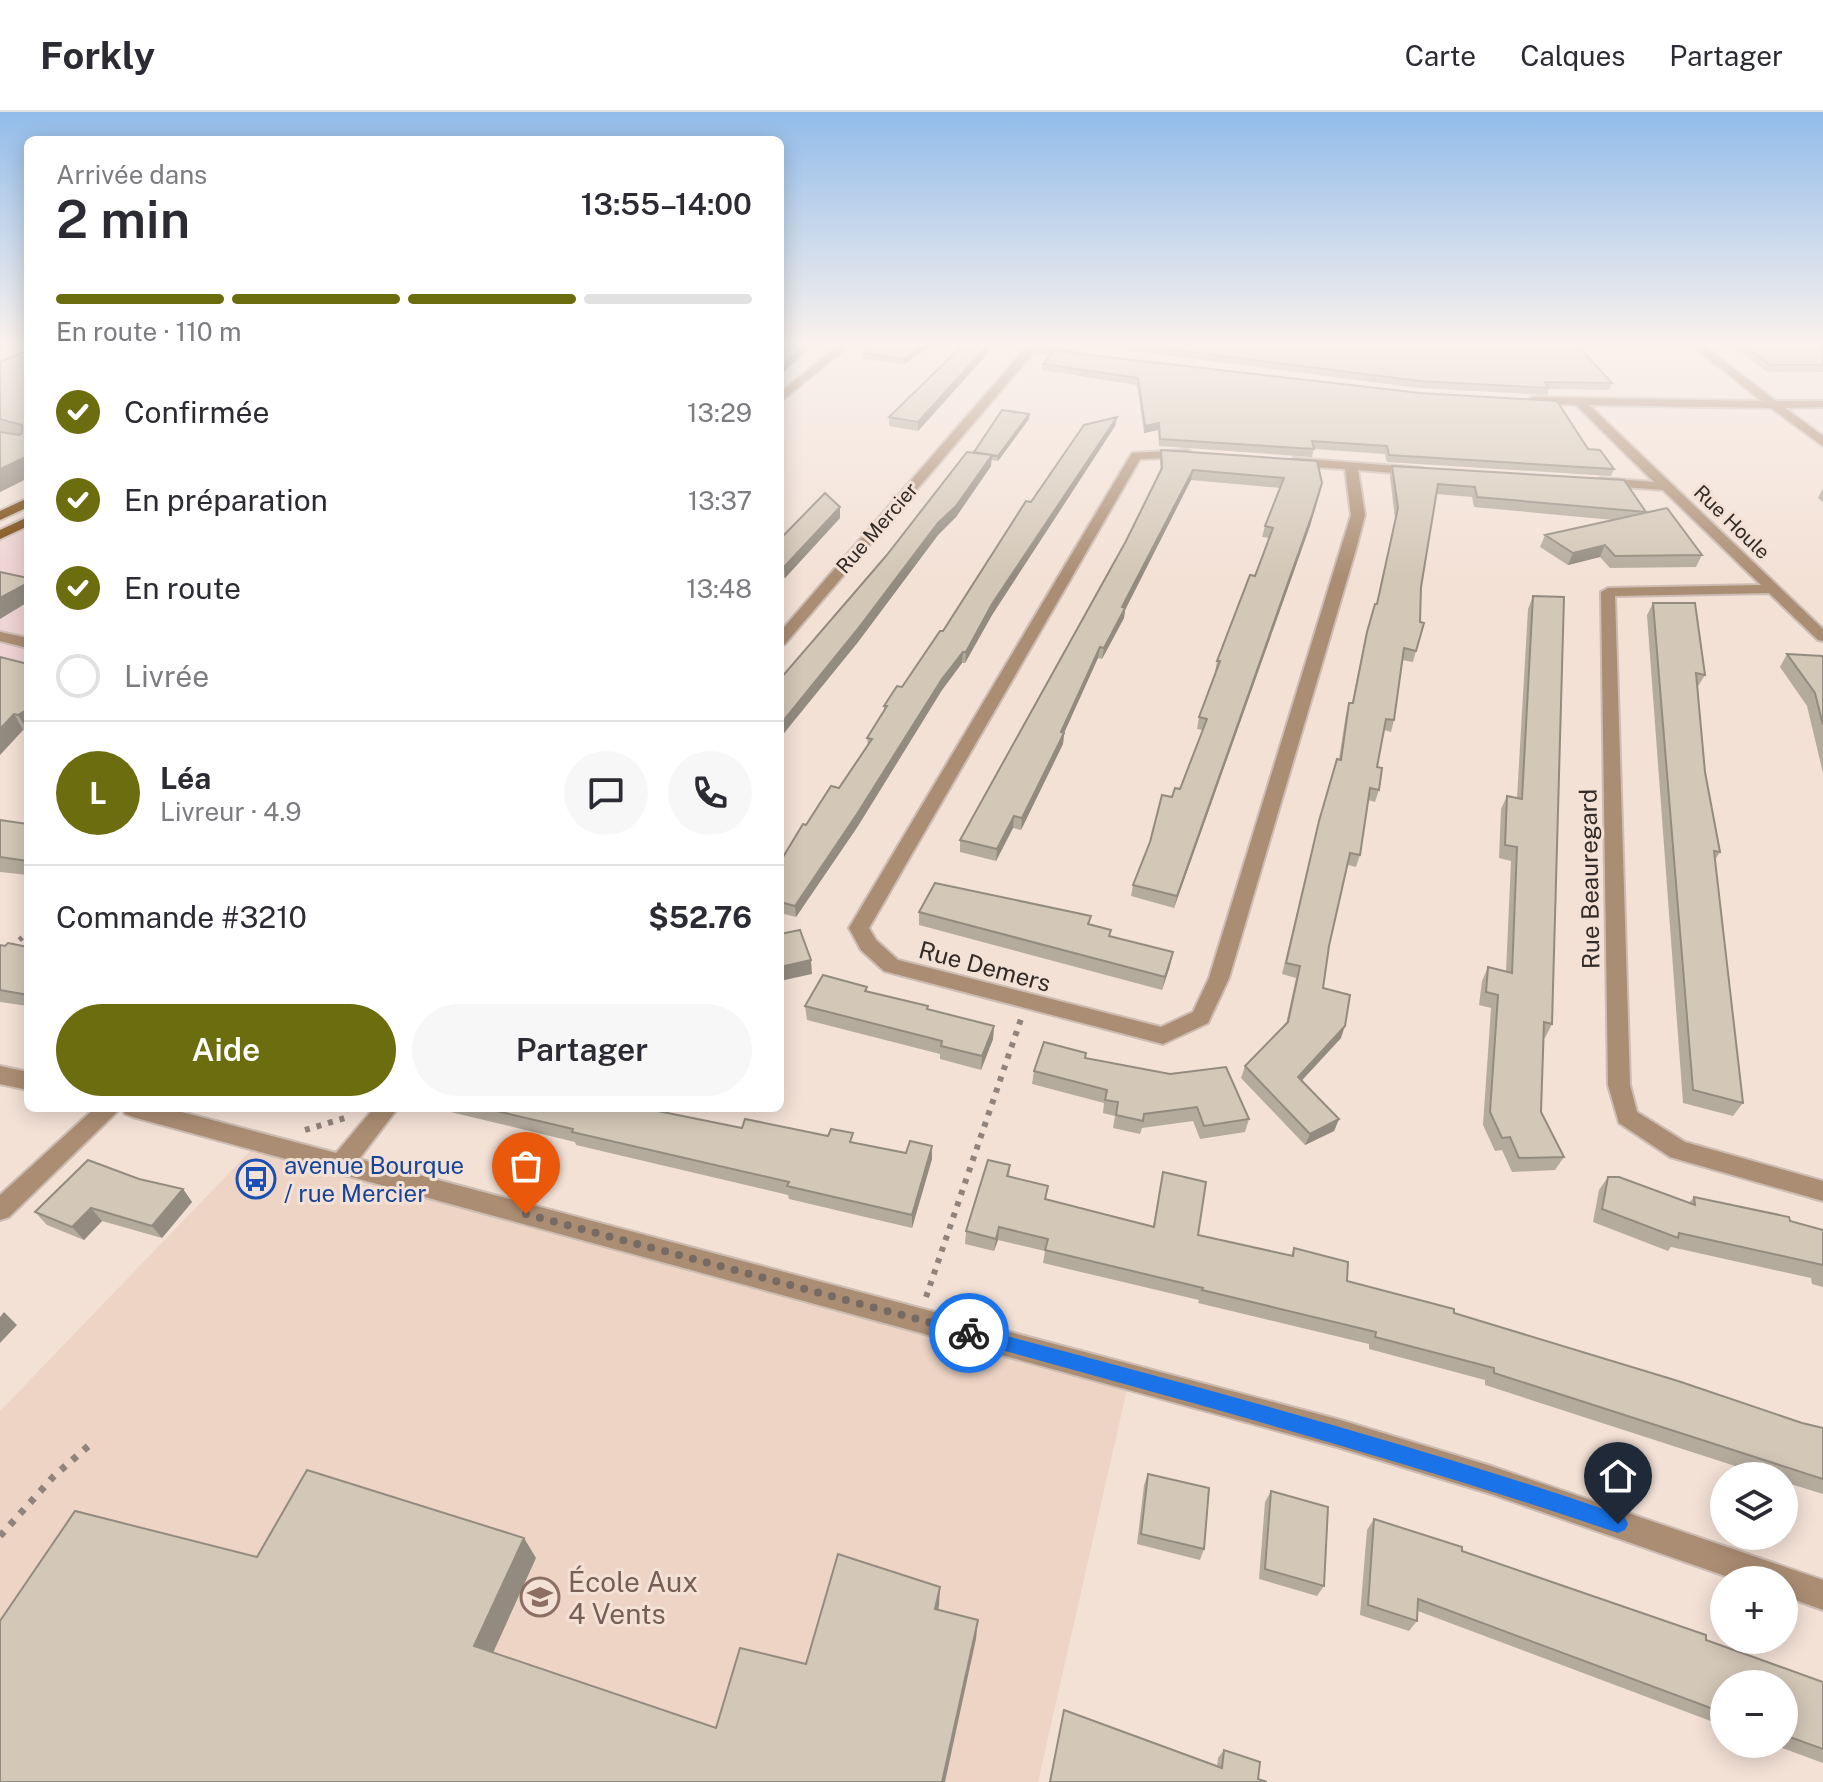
<!DOCTYPE html>
<html lang="fr">
<head>
<meta charset="utf-8">
<style>
	body { margin:0; font-family:"Public Sans",sans-serif; background:#f7f7f7; color:#2b2b33; height:100vh; display:flex; flex-direction:column; font-size:30px; white-space:nowrap }
	* { box-sizing:border-box; margin:0 }
	p { font-size:26px; color:#7c7c81 }
	.icon { flex:none; width:44px; height:44px; fill:none; stroke:currentColor; stroke-width:2; stroke-linecap:round; stroke-linejoin:round }
	.map { position:relative; flex:1; overflow:hidden }
	.drawer { position:absolute; left:24px; top:24px; width:760px; height:976px; display:flex; flex-direction:column; background:#fff; border-radius:12px; box-shadow:0 4px 20px #0003 }
	.drawer>* { flex:none }
	.tools { position:absolute; left:1710px; top:1350px; display:grid; gap:16px }
	.tools a { display:grid; place-items:center; width:88px; height:88px; border-radius:50%; background:#fff; box-shadow:0 4px 20px #0003; font-size:40px }
	.pin { position:absolute; display:grid; place-items:center; width:68px; height:68px; color:#fff; margin:-82px -34px; border-radius:50% 50% 50% 0; rotate:-45deg; box-shadow:0 0 8px #0007 }
	.pin .icon { rotate:45deg }
	.courier { position:absolute; display:grid; place-items:center; width:80px; height:80px; margin:-40px; border:6px solid #1a73e8; border-radius:50%; background:#fff; color:#222; box-shadow:0 2px 10px #0007 }
	.headline em { font-style:normal; font-weight:600 }
	.headline div { display:flex; flex-direction:column-reverse }
	.headline { display:flex; align-items:center; justify-content:space-between; height:136px; padding:0 32px }
	h1 { font-size:52px; font-weight:600; line-height:60px }
	.bar { display:grid; grid-template-columns:repeat(4,1fr); gap:12px 8px; align-content:center; height:96px; padding:0 32px }
	.bar i { height:10px; border-radius:6px; background:#e1e1e2 }
	.bar .current { background:#6b6d0f }
	.bar p { grid-column:span 4 }
	.line { display:flex; align-items:center; gap:20px; padding:0 32px; border-top:2px solid #e1e1e2 }
	.line div { flex:1 }
	.round { display:grid; place-items:center; flex:none; width:84px; height:84px; border-radius:42px; background:#f7f7f7 }
	ol { padding:0 32px; list-style:none }
	li { display:flex; align-items:center; gap:24px; height:88px }
	li p { margin-inline-start:auto }
	li .icon { padding:8px; border-radius:50%; background:#6b6d0f; color:#fff; stroke-width:4 }
	li:last-child { color:#7c7c81 }
	li i { width:44px; height:44px; border:4px solid #e1e1e2; border-radius:50% }
	.action { display:flex; gap:16px; margin-top:auto; padding:16px 32px }
	.action a { flex:1; height:92px; border-radius:48px; background:#6b6d0f; color:#fff; font-size:32px; font-weight:600; line-height:92px; text-align:center }
	.action a+a { background:#f7f7f7; color:#2b2b33 }
	header { display:flex; align-items:center; gap:48px; box-sizing:border-box; height:112px; padding:0 40px; background:#fff; border-bottom:2px solid #e1e1e2 }
	header strong { font-size:38px }
	nav { display:flex; gap:44px; margin-inline-start:auto; font-size:28px }
	.map>svg:first-child { display:block }
</style>
</head>
<body>
<header>
<strong>Forkly</strong>
<nav><a>Carte</a><a>Calques</a><a>Partager</a></nav>
</header>
<div class="map">
<svg width="1823" height="1670" viewBox="0 0 1823 1670">
	<rect width="100%" height="100%" fill="#f3e1d6"/>
	<!-- commercial -->
	<path fill="#eed4d3" d="M28,402V564L0,581V416Z"/>
	<!-- built -->
	<path fill="#edd4c5" d="M259,1030L1130,1264L1038,1670H0V1299Z"/>
	<g fill="none" stroke-linecap="round" stroke-linejoin="round">
		<defs>
			<path id="minor" d="M842,230H854L780,290V281Z
				M1031,230L1084,242L1079,245L1034,240L785,532L780,534V520Z
				M1687,230H1699L1776,289H1823V295L1785,296L1823,324V334L1771,296L1589,293L1823,517V529L1818,528L1769,481L1615,484L1630,973L1637,1000L1685,1030L1823,1069V1089L1670,1045L1619,1011L1608,973L1601,480L1608,476L1761,473L1663,378L1597,373L1595,370L1601,366L1654,370L1576,293L1533,291L1527,288L1533,285L1762,289Z
				M1186,338L1190,339V345L1140,347L869,816L876,828L898,848L1161,915L1193,900L1209,866L1351,403L1345,357L1294,354L1288,350L1294,346L1422,356L1424,359L1418,363L1358,358L1365,403L1356,437L1229,866L1208,911L1163,932L884,859L861,838L849,816L1132,341Z
				M0,520L28,526V536L0,529Z
				M0,954L28,960V978L0,972Z
				M95,996H121L9,1105L0,1108V1083Z
				M122,996H167L336,1041L374,996H398L359,1047L1337,1307L1491,1354L1823,1468V1498L1784,1484V1468H1737L1491,1382L1337,1335L133,1005L125,1002Z"/>
			<path id="major" d="M28,386V395L0,408V399Z
				M28,405V414L0,427V418Z"/>
		</defs>
		<!-- minor casing -->
		<use href="#minor" stroke="#ccbcb3" stroke-width="4"/>
		<!-- major casing -->
		<use href="#major" stroke="#ccbcb3" stroke-width="4"/>
		<!-- path-far2 -->
		<path stroke="#8f837c" stroke-width="5" stroke-dasharray="4 6" stroke-linecap="butt" d="M12,835L28,820"/>
		<!-- path-far1 -->
		<path stroke="#8f837c" stroke-width="6" stroke-dasharray="5 7" stroke-linecap="butt" d="M305,1018L345,1006
			M926,1185L1021,907"/>
		<!-- path -->
		<path stroke="#8f837c" stroke-width="7" stroke-dasharray="6 9" stroke-linecap="butt" d="M0,1424L54,1364L93,1330"/>
		<!-- minor -->
		<use href="#minor" fill="#ab8d73" fill-rule="evenodd"/>
		<!-- major -->
		<use href="#major" fill="#764304" fill-rule="evenodd"/>
	</g>
	<!-- wall -->
	<path fill="#b5ab9d" d="M875,230H936L904,252L863,247V241Z
		M1065,230H1569L1612,271L1609,278L1549,277L1547,283L1418,276Z
		M1728,230H1823V260H1767Z
		M988,233V241L918,319L889,314V305Z
		M28,238V366L0,380V250Z
		M1054,239L1588,337L1614,357L1611,364L1387,350L1385,342L1314,337L1312,345L1159,334L1158,318L1144,321L1137,273L1042,258L1043,252Z
		M1117,305L1115,314L992,503L965,551H962L942,578L858,714L796,805L780,801V750L806,713L839,676L868,633L867,626L884,599V594L902,575L943,519L1031,390Z
		M1029,307L998,349L991,348V354L956,405L938,423L858,530L780,626V567L974,340Z
		M1161,338L1317,349L1310,414L1174,796L1131,784L1133,773L1172,685L1180,677L1203,618L1197,617L1199,605L1216,560H1215L1217,549L1255,464L1269,426L1262,425L1265,414L1280,376L1191,368L1125,498L1124,506L1102,547L1098,546L1064,621L1063,632L1021,718L1013,716L996,749L960,740V728L1126,429L1161,360L1160,348Z
		M1392,354L1646,400L1702,443L1696,455L1610,456L1600,445L1568,453L1540,435L1545,423L1614,408L1474,395L1472,385L1436,382L1421,475L1416,539L1413,550L1402,548L1394,608L1391,620L1384,618L1377,655L1379,678L1375,690L1368,688L1360,743L1356,755L1348,753L1329,834L1323,876L1341,926L1301,969L1339,1007L1334,1019L1305,1033L1241,966L1245,954L1286,912L1296,866L1282,862L1316,721L1337,647H1339L1346,602L1349,591H1352L1364,531L1375,492H1377L1395,407L1390,364Z
		M1823,376V390L1818,386Z
		M840,406L785,466L780,465V427Z
		M1533,484L1552,912L1545,926H1544L1541,1000L1564,1045L1555,1058L1512,1060L1502,1038L1495,1039L1483,1013L1491,896L1479,893L1482,869L1488,855L1506,859L1511,749L1499,746L1501,697L1507,684L1517,686L1528,497Z
		M1653,491L1705,563L1697,576L1705,660L1720,740L1715,748L1743,991L1733,1004L1683,991L1647,503Z
		M1787,542L1823,546V661L1807,594L1780,555Z
		M28,552V619L23,618L0,643Z
		M0,708L28,712V763L0,760Z
		M919,800L1091,804L1089,813L1170,854L1162,878L919,813Z
		M0,833L28,835V894L0,890Z
		M867,875V879L928,894V897L994,914L993,927L981,958L940,947V942L807,908L805,894Z
		M1086,946L1249,1007L1245,1020L1200,1027L1193,1009L1142,1016L1140,1022L1113,1016L1115,1004L1103,1001L1104,991L1032,972L1034,959Z
		M434,996H643L742,1016L853,1030L932,1047L912,1116L789,1087L788,1083L576,1033L575,1030Z
		M1010,1053L1009,1065L1048,1074L1046,1087L1153,1114L1163,1060L1198,1123L1291,1144L1294,1136L1347,1169L1454,1201L1802,1311L1823,1316V1382L1784,1370V1364H1766L1485,1273V1268L1369,1237V1232L1198,1191L1199,1188L1043,1151L1045,1139L998,1128L994,1139L965,1132L966,1119Z
		M1608,1065L1689,1091L1694,1085L1823,1118V1175L1812,1172L1811,1166L1671,1135L1668,1139L1593,1110L1599,1078Z
		M183,1077L192,1090L162,1126L102,1109L84,1128L47,1113L35,1100Z
		M1148,1362L1204,1437L1200,1448L1137,1432L1144,1373Z
		M1271,1379L1324,1474L1317,1484L1259,1467L1265,1390Z
		M1374,1407L1823,1570V1651L1771,1632H1784V1572H1724V1614L1418,1499L1417,1509L1409,1519L1360,1503L1367,1418Z
		M1064,1598L1217,1655L1218,1646L1224,1638L1258,1667L1267,1670H1049Z"/>
	<!-- shaded-wall -->
	<path fill="#948b80" d="M0,230H9L0,239Z
		M808,230H817L780,263V255Z
		M929,230H936L904,252V247Z
		M988,233V241L918,319V310Z
		M1029,302V307L998,349V344Z
		M1117,305L1115,314L992,503L965,551L966,540L992,492Z
		M1159,311L1158,318L1144,321L1145,314Z
		M992,343L991,354L956,405L938,423L858,530L780,626V613Z
		M28,344V366L0,380V357Z
		M1193,358L1191,368L1125,498L1124,506L1102,547L1104,536L1122,495Z
		M1320,381L1310,414L1174,796L1177,784Z
		M840,395V406L785,466L784,455Z
		M1605,433L1600,445L1568,453L1573,441Z
		M28,471V490L0,507V486Z
		M1100,535L1098,546L1064,621L1063,632L1021,718L1022,706Z
		M963,540L962,551L942,578L858,714L796,805L795,794L942,567Z
		M27,597L28,598V619L18,603Z
		M14,602L23,618L0,643V617Z
		M1014,704L1013,716L996,749L997,737Z
		M1173,840L1170,854L1162,878L1165,865Z
		M811,848L812,862L780,869V855Z
		M994,914L993,927L981,958L982,944Z
		M1345,914L1341,926L1294,977L1298,965Z
		M1339,1007L1334,1019L1305,1033L1310,1022Z
		M932,1034V1047L912,1116V1103Z
		M183,1077L192,1090L162,1126L152,1114Z
		M91,1096L102,1109L84,1128L72,1115Z
		M999,1115L998,1128L994,1139L996,1127Z
		M4,1200L17,1213L0,1231V1205Z
		M524,1426L536,1446L488,1552L474,1534Z
		M940,1475L939,1494L934,1516L935,1497Z
		M978,1508L976,1527L945,1670H942Z"/>
	<!-- building -->
	<path fill="#d3c7b7" stroke="#948b80" stroke-width="2" d="M780,230H808L780,255Z
		M875,230H929L904,247L863,241Z
		M966,230H986L988,233L918,310L889,305Z
		M1113,230H1569L1575,231L1612,271L1545,270L1549,276L1420,269Z
		M1740,230H1823V253H1770Z
		M28,238V344L0,357V320L19,323L22,321V313L0,307V250Z
		M1054,239L1420,281L1557,289L1588,337L1600,338L1614,357L1389,343L1387,334L1312,329L1314,337L1160,327L1159,311L1145,314L1138,266L1043,252Z
		M1002,298L1029,302L998,344L974,340Z
		M1117,305L992,492L966,540H963L942,567L857,702L795,794L780,790V750L803,712L806,713L831,674L839,676L872,627L867,626L887,594H884L897,574L902,575L940,519H943L1026,389L1031,390L1084,313Z
		M1161,338L1317,349L1322,371L1312,403L1177,784L1133,773L1150,730L1162,683L1172,685L1175,676L1180,677L1207,607L1199,605L1220,549H1217L1250,463L1255,464L1273,416L1265,414L1284,366L1193,358L1122,495L1125,496L1104,536L1100,535L1061,620L1064,621L1022,706L1014,704L997,737L960,728L1126,429L1162,356Z
		M967,340L992,343L956,394L938,411L857,518L780,613V567L886,444Z
		M1392,354L1624,368L1646,400L1477,385L1475,375L1438,372L1421,475L1420,510L1424,511L1416,539L1404,536L1394,608L1386,607L1377,655L1382,656L1379,678L1370,676L1360,743L1350,741L1329,834L1323,876L1350,883L1345,914L1298,965L1339,1007L1310,1022L1245,954L1288,910L1300,854L1286,851L1319,709L1337,647L1341,648L1349,591H1353L1367,520L1375,492H1377L1398,396Z
		M825,381L840,395L784,455L780,454V427Z
		M1667,396L1702,443L1615,444L1605,433L1573,441L1545,423Z
		M0,460L28,466V471L0,486Z
		M1533,484L1564,485L1552,912L1544,910L1541,1000L1564,1045L1519,1046L1510,1025L1502,1026L1490,1000L1498,883L1486,880L1488,855L1512,861L1517,735L1505,733L1507,684L1522,687Z
		M1653,491H1695L1705,563L1696,561L1705,660L1720,740L1714,739L1743,991L1693,978Z
		M1787,542L1822,544L1823,546V613L1815,581Z
		M0,545L28,552V597L18,603L14,602L0,617Z
		M0,708L28,712V749L0,745Z
		M935,771L1091,804L1088,812L1111,818L1109,824L1173,840L1165,865L919,800Z
		M800,818L811,848L780,855V822Z
		M8,831L28,835V883L0,878V833L5,834Z
		M823,863L867,875L865,879L928,894L927,897L994,914L982,944L941,934L942,929L805,894Z
		M1044,930L1086,941L1085,946L1170,962L1226,955L1249,1007L1204,1014L1197,995L1144,1002L1143,1009L1116,1003L1118,990L1105,988L1107,978L1034,959Z
		M484,996H643L742,1016L745,1007L828,1024L831,1017L853,1021L850,1030L906,1041L910,1029L932,1034L912,1103L787,1074L789,1070L572,1020L573,1017Z
		M88,1048L139,1067L183,1077L152,1114L91,1096L72,1115L35,1100Z
		M988,1048L1010,1053L1007,1064L1048,1074L1045,1087L1154,1115L1163,1060L1206,1070L1198,1123L1293,1144L1294,1136L1348,1150L1347,1169L1454,1197V1201L1678,1269L1802,1311L1823,1316V1367L1494,1261V1256L1375,1225L1376,1220L1202,1178L1203,1176L1045,1138L1048,1127L999,1115L996,1127L966,1119Z
		M1608,1065H1619L1695,1093L1694,1085L1789,1105L1790,1109L1823,1118V1153L1679,1121L1678,1126L1602,1097Z
		M307,1358L524,1426L474,1534L716,1616L740,1536L806,1552L838,1442L940,1475L935,1497L978,1508L942,1670H0V1509L75,1399L257,1445Z
		M1148,1362L1209,1376L1204,1437L1141,1422Z
		M1271,1379L1328,1395L1324,1474L1265,1457Z
		M1374,1407L1462,1435V1439L1706,1523V1528L1823,1570V1637L1784,1623V1572H1724V1601L1418,1487L1417,1509L1368,1493Z
		M1064,1598L1222,1656L1224,1638L1260,1650L1258,1667L1267,1670H1050Z"/>
	<!-- sky -->
	<linearGradient id="sky" x2="0" y2="1"><stop stop-color="#92bcea"/><stop offset="0.5" stop-color="#faf2ed"/><stop offset="1" stop-color="#faf2ed" stop-opacity="0"/></linearGradient>
	<rect width="1823" height="464" fill="url(#sky)"/>
	<!-- route -->
	<path fill="#1a73e8" d="M969,1214C1187,1272 1405,1329 1618,1402L1625,1405L1628,1412L1625,1418L1618,1421C1404,1348 1187,1289 969,1229L963,1227L961,1221L963,1216Z"/>
	<g fill="none" stroke-linecap="round" stroke-linejoin="round">
		<!-- done -->
		<path stroke="#756a64" stroke-width="8" stroke-dasharray="0 14.4" d="M526,1102L969,1221"/>
	</g>
	<!-- icons -->
	<defs>
		<symbol id="bus-ring" viewBox="-11 -11 22 22"><circle r="9.5" fill="#f3e1d6" stroke="#1a4fb4" stroke-width="1.5"/><path d="M-5-6H5V4H4V6H2V4H-2V6H-4V4H-5ZM-3.5-4V0h7V-4ZM-3.5 1.2v1.5H-2V1.2ZM2 1.2v1.5H3.5V1.2Z" fill="#1a4fb4"/></symbol>
		<symbol id="school-ring" viewBox="-11 -11 22 22"><circle r="9.5" fill="#f3e1d6" stroke="#8d6e63" stroke-width="1.5"/><path d="M0-5L7-2L0 1L-7-2ZM-4 1L0 2.5L4 1V4Q0 6-4 4Z" fill="#8d6e63"/></symbol>
	</defs>
	<g fill-rule="evenodd">
		<use href="#bus-ring" x="234" y="1045" width="44" height="44"/>
		<use href="#school-ring" x="518" y="1463" width="44" height="44"/>
	</g>
	<g text-anchor="middle" dominant-baseline="central" stroke-width="6" stroke-linejoin="round" paint-order="stroke">
		<!-- far-street labels -->
		<g font-size="20" fill="#312a26" stroke="#f3e1d6">
			<text transform="translate(1732 410) rotate(44)">Rue Houle</text>
			<text transform="translate(877 416) rotate(-49)">Rue Mercier</text>
		</g>
		<!-- street labels -->
		<g font-size="24" fill="#312a26" stroke="#f3e1d6">
			<text transform="translate(1589 767) rotate(-91)">Rue Beauregard</text>
			<text transform="translate(985 854) rotate(15)">Rue Demers</text>
		</g>
		<!-- transit labels -->
		<g font-size="24" fill="#164399" stroke="#f3e1d6" text-anchor="start">
			<text x="284" y="1053">avenue Bourque<tspan x="284" dy="28">/ rue Mercier</tspan></text>
		</g>
		<!-- near-education labels -->
		<g font-size="28" fill="#785e54" stroke="#f3e1d6" text-anchor="start">
			<text x="568" y="1469">École Aux<tspan x="568" dy="32">4 Vents</tspan></text>
		</g>
	</g>
</svg>
<div class="tools">
<a><svg class="icon" aria-label="layers" viewBox="0 0 24 24"><path d="M12 4l9 5-9 5-9-5zM3 14l9 5 9-5"/></svg></a>
<a>+</a>
<a>−</a>
</div>
<div class="pin" style="left:526px;top:1102px;background:#ea580c"><svg class="icon" aria-label="bag" viewBox="0 0 24 24"><path d="M5 8h14l-1 12H6zM9 8a3 3 0 0 1 6 0"/></svg></div>
<div class="pin" style="left:1618px;top:1412px;background:#1f2937"><svg class="icon" aria-label="home" viewBox="0 0 24 24"><path d="M3 11l9-7 9 7M6 9v11h12V9"/></svg></div>
<div class="courier" style="left:969px;top:1221px"><svg class="icon" aria-label="bike" viewBox="0 0 24 24"><circle cx="6" cy="16" r="4"/><circle cx="18" cy="16" r="4"/><path d="M6 16l4-8h5l3 8M10 8l3 8H6M13 5h3"/></svg></div>
<section class="drawer">
<div class="headline"><div><h1>2 min</h1><p>Arrivée dans</p></div><em>13:55–14:00</em></div>
<div class="bar"><i class="current"></i><i class="current"></i><i class="current"></i><i></i><p>En route · 110 m</p></div>
<ol>
<li><svg class="icon" aria-label="check" viewBox="0 0 24 24"><path d="M5 12l5 5 9-10"/></svg>Confirmée<p>13:29</p></li>
<li><svg class="icon" aria-label="check" viewBox="0 0 24 24"><path d="M5 12l5 5 9-10"/></svg>En préparation<p>13:37</p></li>
<li><svg class="icon" aria-label="check" viewBox="0 0 24 24"><path d="M5 12l5 5 9-10"/></svg>En route<p>13:48</p></li>
<li><i></i>Livrée</li>
</ol>
<div class="line" style="height:144px"><b class="round" style="background:#6b6d0f;color:#fff">L</b><div><b>Léa</b><p>Livreur · 4.9</p></div><a class="round"><svg class="icon" aria-label="chat" viewBox="0 0 24 24"><path d="M4 5h16v11H9l-5 4z"/></svg></a><a class="round"><svg class="icon" aria-label="phone" viewBox="0 0 24 24"><path d="M5 4h4l2 5-3 2q2 4 5 5l2-3 5 2v4C11 20 4 13 5 4z"/></svg></a></div>
<div class="line" style="height:104px"><div>Commande #3210</div><b>$52.76</b></div>
<div class="action"><a>Aide</a><a>Partager</a></div>
</section>
</div>
</body>
</html>
